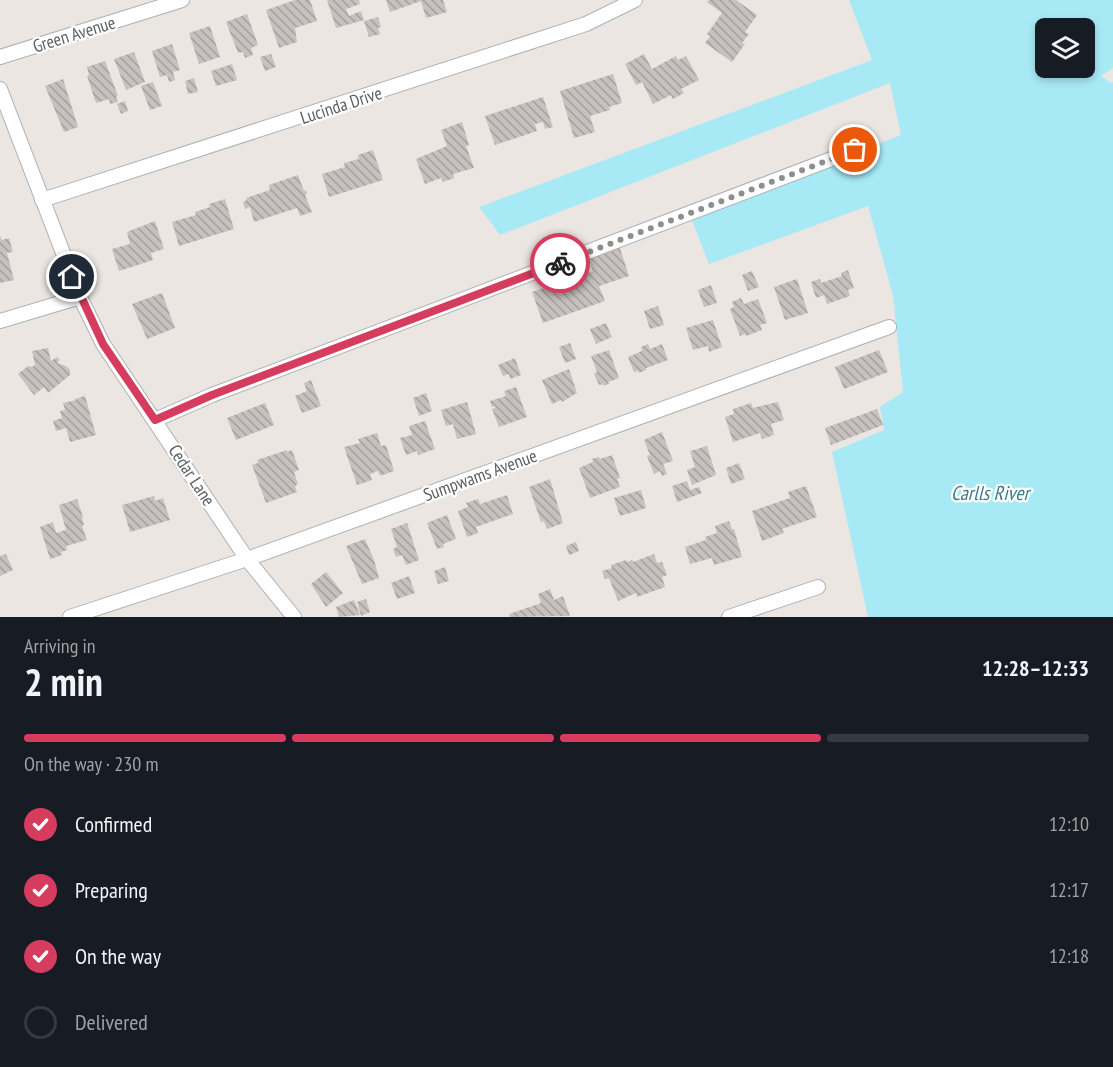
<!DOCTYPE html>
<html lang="en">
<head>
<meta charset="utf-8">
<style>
	body { margin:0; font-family:"PT Sans Narrow",sans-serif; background:#242831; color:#f1f3f6; height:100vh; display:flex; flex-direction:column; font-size:22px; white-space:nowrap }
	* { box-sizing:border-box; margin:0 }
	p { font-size:20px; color:#9ea1a6 }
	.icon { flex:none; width:33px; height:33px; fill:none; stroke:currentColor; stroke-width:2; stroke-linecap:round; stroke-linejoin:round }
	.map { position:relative; height:617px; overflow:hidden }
	.details { display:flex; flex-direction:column; background:#171b24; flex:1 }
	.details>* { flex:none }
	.controls { position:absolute; left:1035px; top:18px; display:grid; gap:12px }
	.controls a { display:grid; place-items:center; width:60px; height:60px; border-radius:9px; background:#171b24; box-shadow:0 3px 9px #0003; font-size:30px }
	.pin { position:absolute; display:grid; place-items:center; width:51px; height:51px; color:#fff; margin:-26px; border:3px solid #fff; border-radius:50%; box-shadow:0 2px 6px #0007 }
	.courier { position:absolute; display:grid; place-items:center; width:60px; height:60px; margin:-30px; border:4px solid #d63c5d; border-radius:50%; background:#fff; color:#222; box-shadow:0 2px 8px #0007 }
	.headline em { font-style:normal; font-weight:600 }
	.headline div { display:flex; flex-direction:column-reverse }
	.headline { display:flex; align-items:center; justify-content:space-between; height:102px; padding:0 24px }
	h1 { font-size:39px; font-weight:600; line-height:45px }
	.bar { display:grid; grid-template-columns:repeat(4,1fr); gap:9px 6px; align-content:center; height:72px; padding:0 24px }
	.bar i { height:8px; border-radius:4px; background:#363941 }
	.bar .selected { background:#d63c5d }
	.bar p { grid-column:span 4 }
	ol { padding:0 24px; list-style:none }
	li { display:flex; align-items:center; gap:18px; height:66px }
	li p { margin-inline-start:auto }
	li .icon { padding:6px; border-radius:50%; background:#d63c5d; color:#fff; stroke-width:4 }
	li:last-child { color:#9ea1a6 }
	li i { width:33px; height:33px; border:3px solid #363941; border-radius:50% }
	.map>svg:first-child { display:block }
</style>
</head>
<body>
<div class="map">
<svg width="1113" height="617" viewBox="0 0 1113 617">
	<defs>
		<pattern id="building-back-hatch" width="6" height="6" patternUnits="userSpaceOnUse" patternTransform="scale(1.5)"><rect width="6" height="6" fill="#c6c1be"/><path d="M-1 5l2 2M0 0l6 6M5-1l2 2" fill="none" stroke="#a4a09e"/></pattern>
	</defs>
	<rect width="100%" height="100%" fill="#ebe6e1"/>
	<!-- water -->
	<path fill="#a7eaf6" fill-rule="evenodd" d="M849,0H1113V68L1101,76L1111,83L1113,82V617H868L832,452L884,430L880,407L903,392L893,295L868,206L709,264L691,218L901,135L890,83L500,235L479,207L872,60ZM1046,28H1084V68H1046Z"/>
	<!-- building -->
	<path fill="url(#building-back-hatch)" d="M295,0H310L317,21L295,28L297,42L279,48L266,10Z
		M327,0H359L360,4L346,9L349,16L361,11L364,20L336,28Z
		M386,0H443L447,12L426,18L421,1L390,12Z
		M709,0H736L757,15L745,32L749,34L742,43L745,44L732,62L705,43L710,36L707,34L722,13L707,2Z
		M247,14L258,45L251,48L253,55L245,58L243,52L238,53L226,22Z
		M378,17L381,27L378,28L380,34L369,37L364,21Z
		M210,26L220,57L199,64L189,33Z
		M172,44L180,70L173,72L175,80L169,82L167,75L160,77L152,51Z
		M134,52L145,82L126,90L114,59Z
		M271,54L276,67L265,71L260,57Z
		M644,54L652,69L676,56L678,60L686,56L699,80L681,89L684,93L673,99L671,95L653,104L642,82L636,85L625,64Z
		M105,61L118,96L116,97L118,102L110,104L109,99L96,103L87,76L89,75L87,67Z
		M232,64L237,80L216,86L211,71Z
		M613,74L622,103L609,107L610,110L590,116L595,132L574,138L560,91Z
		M194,78L198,92L188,94L185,81Z
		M63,79L78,127L64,132L45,86Z
		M153,82L162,106L150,110L141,86Z
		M543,97L553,127L545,129L543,122L535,124L537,131L495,145L485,116Z
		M125,101L128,111L121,114L117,104Z
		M462,122L469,145L466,146L474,168L453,174L454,178L443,182L441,178L425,184L416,159L447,146L441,130Z
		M373,150L383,180L329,197L322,174L345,167L344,163L359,159L358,155Z
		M298,175L304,191L306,190L307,194L305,195L312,212L300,216L297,208L254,222L250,207L245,209L243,202L247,200L246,198L270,190L269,185Z
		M225,199L234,229L179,246L172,222L196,215L195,212L210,207L209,204Z
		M155,221L164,249L151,253L153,260L119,271L112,249L130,244L127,232Z
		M0,236L2,240L9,238L13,252L7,253L14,280L0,283Z
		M619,245L629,276L599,286L605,301L543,323L532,292L593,271L587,256Z
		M848,270L854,288L848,290L850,296L827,304L824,295L816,298L811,282L820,279L821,283L842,276L841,273Z
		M752,271L759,287L748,291L742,275Z
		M797,279L808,313L785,320L774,287Z
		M711,285L717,303L704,307L698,290Z
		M162,293L175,328L147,339L132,304Z
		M741,298L744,304L758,299L767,323L760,325L762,330L746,336L745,334L740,336L730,309L734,307L732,302Z
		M658,306L664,325L650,329L644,311Z
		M713,320L722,347L709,352L708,346L693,350L686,328Z
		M606,323L612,337L596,344L590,329Z
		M570,343L576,359L565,363L559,347Z
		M648,344L650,349L662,344L668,360L646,368V370L639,373L638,371L634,372L628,357L642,351L641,347Z
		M48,348L51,361L57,357L60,360L57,362L59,364L66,366L70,370V375L48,393L44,387L34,395L18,374L28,366L32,367L35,365L32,351Z
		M609,350L619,378L608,382L609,384L604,386L603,384L599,385L594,374L597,372L591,356Z
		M879,350L888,372L844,389L835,367Z
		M515,358L521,375L510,379L509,374L503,376L498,365Z
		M569,369L577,393L562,402L561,400L552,404L542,380Z
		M311,380L321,406L302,413L295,396L307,391L304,383Z
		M516,387L527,417L499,427L492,409L495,408V406L492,407L490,401L506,396L504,391Z
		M426,393L432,411L419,416L413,398Z
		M85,396L96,435L70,442L66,428L56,431L53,421L62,418L60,411L65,410L63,403L76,400L75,399Z
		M467,402L476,434L457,439L453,424L446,426L441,410Z
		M778,402L784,420L771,424L774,435L762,439L760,433L733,442L725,417L734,414L733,409L751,403L753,408Z
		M265,403L274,425L236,440L227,418Z
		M877,409L883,425L831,445L825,428Z
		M425,421L435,449L418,455L417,451L406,455L400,438L412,435L409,426Z
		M662,432L673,461L663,464L667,474L662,476L660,471L654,474L647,456L650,455L644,440Z
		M377,433L381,446L386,445L394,471L380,476L378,471L370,474L372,480L357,485L344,447L360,443L358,439Z
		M707,446L716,475L692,485L687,470L695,467L690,451Z
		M287,450V452L292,450L299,470L294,472L298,484L295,486L297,492L266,503L252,465L258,463L257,460Z
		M612,455L620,478L617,479L620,487L590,498L579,468L593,462L592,459L599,457L600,459Z
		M739,463L745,479L731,484L726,468Z
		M550,479L563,523L547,529L544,521L541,522L529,487Z
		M687,481L690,490L699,487L702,493L677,502L672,486Z
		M806,486L817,517L782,529L784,533L762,541L752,511L790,498L788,492Z
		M641,490L646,508L620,516L614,498Z
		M507,495L513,514L476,527L478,533L467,537L458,511L468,507L466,503L478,499L480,504Z
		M154,496L155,501L163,498L170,520L130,532L122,505Z
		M77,499L83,517L82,518L84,525L82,526L87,540L66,546L67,550L61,552L62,555L50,559L40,527L53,522L56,533L66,530L59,505Z
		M447,515L456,539L443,544L444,547L437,549L427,523Z
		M729,521L732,529H734L742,557L714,565L712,558L690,564L685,547L706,540L705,537L717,533L715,526Z
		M407,523L419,560L406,565L402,555L396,557L393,549L397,547L391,529Z
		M365,539L374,560L379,578L362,584L346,546Z
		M576,542L579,551L569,555L566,546Z
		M6,554L13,570L0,576V556Z
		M654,554L657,563L662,562L667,575L662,577L665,587L637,597L636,593L618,601L609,578L605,579L602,571L612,568L611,565L626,560L627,562L632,560L633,562Z
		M445,567L449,581L438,584L434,571Z
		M326,572L343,593L326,607L311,584Z
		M409,576L415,593L397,599L391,583Z
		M550,589L554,600L563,596L570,616L510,617L509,614L541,603L538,594Z
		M366,599L370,612L361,616L357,602Z
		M354,600L360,615L339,617L336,607Z"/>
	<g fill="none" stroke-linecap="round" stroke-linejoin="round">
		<defs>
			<path id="street" d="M0,57L182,0
				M0,89L80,297L103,344L247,559L294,617
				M42,200L586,24L635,0
				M0,321L80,297
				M155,420L212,395L855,150
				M70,617L247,559L889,327
				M729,617L818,587"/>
		</defs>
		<!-- street casing -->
		<use href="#street" stroke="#adb1b2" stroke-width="16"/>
		<!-- street -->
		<use href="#street" stroke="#fff" stroke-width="14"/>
	</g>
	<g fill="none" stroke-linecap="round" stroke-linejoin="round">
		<!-- done -->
		<path stroke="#8d8e8d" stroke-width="6" stroke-dasharray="0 10.8" d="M560,263L855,150"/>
		<!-- route -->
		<path stroke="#d63c5d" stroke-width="8" d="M72,277L103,344L155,420L212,395L560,263"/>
	</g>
	<g text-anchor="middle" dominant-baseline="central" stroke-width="4.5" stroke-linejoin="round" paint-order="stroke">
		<!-- street labels -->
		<g font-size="18" fill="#5a5f60" stroke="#fff">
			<text transform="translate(74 34) rotate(-17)">Green Avenue</text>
			<text transform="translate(341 105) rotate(-18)">Lucinda Drive</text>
			<text transform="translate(192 475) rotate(57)">Cedar Lane</text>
			<text transform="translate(480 475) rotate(-20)">Sumpwams Avenue</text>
		</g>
		<!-- water labels -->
		<g font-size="20" font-style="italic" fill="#3e7b8c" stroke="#fff">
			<text x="990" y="493">Carlls River</text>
		</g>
	</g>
</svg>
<div class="controls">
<a><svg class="icon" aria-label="layers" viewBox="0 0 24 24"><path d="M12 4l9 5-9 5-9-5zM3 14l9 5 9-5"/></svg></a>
</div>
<div class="pin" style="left:855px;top:150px;background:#ea580c"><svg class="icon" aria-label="bag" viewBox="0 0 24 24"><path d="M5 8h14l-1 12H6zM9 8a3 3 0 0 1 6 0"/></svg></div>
<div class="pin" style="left:72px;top:277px;background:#1f2937"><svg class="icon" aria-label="home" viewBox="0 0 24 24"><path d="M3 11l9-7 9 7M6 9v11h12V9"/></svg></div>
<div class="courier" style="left:560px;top:263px"><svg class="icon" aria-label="bike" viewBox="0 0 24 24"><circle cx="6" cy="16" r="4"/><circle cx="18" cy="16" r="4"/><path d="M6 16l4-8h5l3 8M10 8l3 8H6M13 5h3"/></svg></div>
</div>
<section class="details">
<div class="headline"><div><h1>2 min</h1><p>Arriving in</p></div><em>12:28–12:33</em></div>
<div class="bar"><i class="selected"></i><i class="selected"></i><i class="selected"></i><i></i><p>On the way · 230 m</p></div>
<ol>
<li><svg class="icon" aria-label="check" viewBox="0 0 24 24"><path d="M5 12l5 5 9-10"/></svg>Confirmed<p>12:10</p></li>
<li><svg class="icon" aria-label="check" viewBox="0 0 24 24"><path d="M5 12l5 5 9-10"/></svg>Preparing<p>12:17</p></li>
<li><svg class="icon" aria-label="check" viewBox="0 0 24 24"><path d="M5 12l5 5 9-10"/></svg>On the way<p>12:18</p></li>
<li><i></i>Delivered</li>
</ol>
</section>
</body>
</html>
